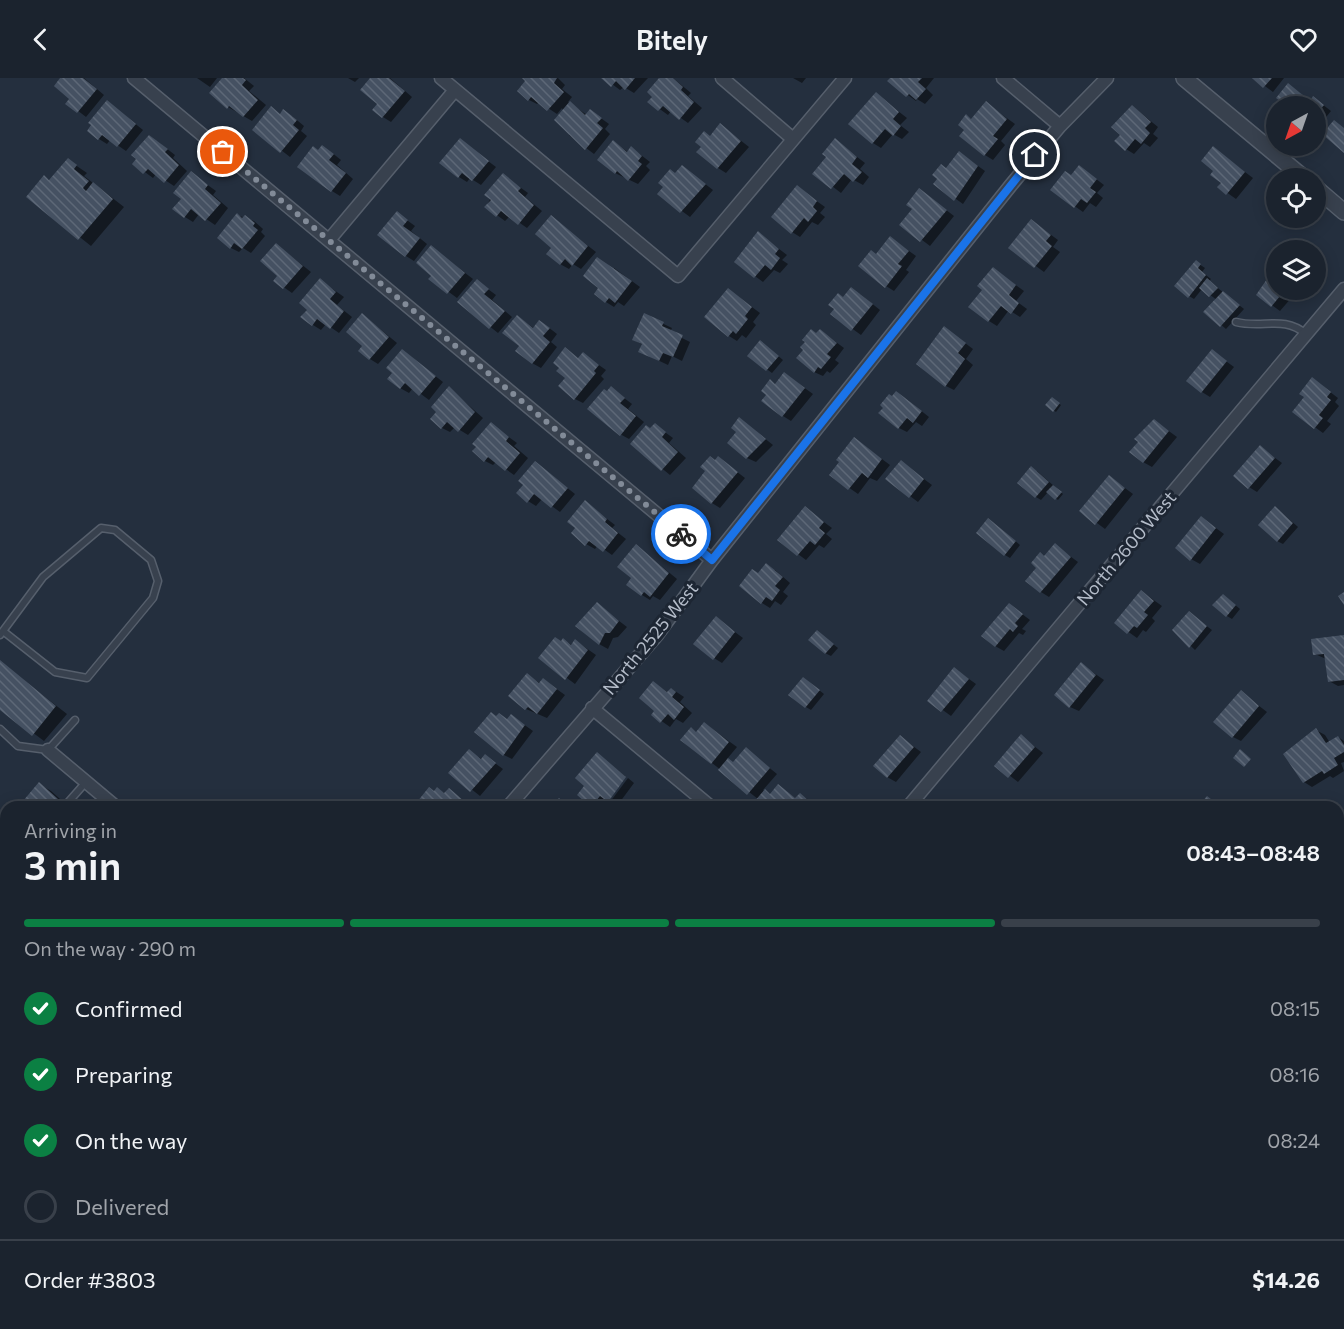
<!DOCTYPE html>
<html lang="en">
<head>
<meta charset="utf-8">
<style>
	body { margin:0; font-family:Commissioner,sans-serif; background:#242b36; color:#f1f3f6; height:100vh; display:flex; flex-direction:column; font-size:22px; white-space:nowrap }
	* { box-sizing:border-box; margin:0 }
	p { font-size:20px; color:#a0a4aa }
	.icon { flex:none; width:33px; height:33px; fill:none; stroke:currentColor; stroke-width:2; stroke-linecap:round; stroke-linejoin:round }
	.map { position:relative; flex:1; overflow:hidden }
	.drawer { position:absolute; left:0px; top:723px; width:1344px; height:528px; display:flex; flex-direction:column; background:#1b232e; border-radius:18px 18px 0 0; box-shadow:0 3px 15px #0003,0 0 0 2px #39404a }
	.drawer>* { flex:none }
	.needle { width:39px; rotate:220deg }
	.buttons { position:absolute; left:1266px; top:18px; display:grid; gap:12px }
	.buttons a { display:grid; place-items:center; width:60px; height:60px; border-radius:50%; background:#1b232e; box-shadow:0 3px 15px #0003,0 0 0 2px #39404a; font-size:30px }
	.pin { position:absolute; display:grid; place-items:center; width:51px; height:51px; color:#fff; margin:-26px; border:3px solid #fff; border-radius:50%; box-shadow:0 2px 6px #0007 }
	.courier { position:absolute; display:grid; place-items:center; width:60px; height:60px; margin:-30px; border:4px solid #1a73e8; border-radius:50%; background:#fff; color:#222; box-shadow:0 2px 8px #0007 }
	.head em { font-style:normal; font-weight:600 }
	.head div { display:flex; flex-direction:column-reverse }
	.head { display:flex; align-items:center; justify-content:space-between; height:102px; padding:0 24px }
	h1 { font-size:39px; font-weight:600; line-height:45px }
	.bar { display:grid; grid-template-columns:repeat(4,1fr); gap:9px 6px; align-content:center; height:72px; padding:0 24px }
	.bar i { height:8px; border-radius:4px; background:#39404a }
	.bar .current { background:#0b8043 }
	.bar p { grid-column:span 4 }
	.line { display:flex; align-items:center; gap:15px; padding:0 24px; border-top:2px solid #39404a }
	.line div { flex:1 }
	ol { padding:0 24px; list-style:none }
	li { display:flex; align-items:center; gap:18px; height:66px }
	li p { margin-inline-start:auto }
	li .icon { padding:6px; border-radius:50%; background:#0b8043; color:#fff; stroke-width:4 }
	li:last-child { color:#a0a4aa }
	li i { width:33px; height:33px; border:3px solid #39404a; border-radius:50% }
	header { display:flex; justify-content:space-between; align-items:center; height:78px; padding:0 24px; background:#1b232e; font-size:27px; font-weight:600 }
	.map>svg:first-child { display:block }
</style>
</head>
<body>
<header><svg class="icon" aria-label="back" viewBox="0 0 24 24"><path d="M15 5l-7 7 7 7"/></svg>Bitely<svg class="icon" aria-label="heart" viewBox="0 0 24 24"><path d="M12 20l-8-8c-3-5 5-10 8-4 3-6 11-1 8 4z"/></svg></header>
<div class="map">
<svg width="1344" height="1251" viewBox="0 0 1344 1251">
	<defs>
		<pattern id="building-back-hatch" width="6" height="6" patternUnits="userSpaceOnUse" patternTransform="scale(1.5)"><rect width="6" height="6" fill="#455162"/><path d="M-1 5l2 2M0 0l6 6M5-1l2 2" fill="none" stroke="#5d6877"/></pattern>
	</defs>
	<rect width="100%" height="100%" fill="#242f3e"/>
	<!-- shadow -->
	<path fill="#0007" d="M62,0H84L104,17L86,39L68,25L72,20Z
		M197,0H217L210,9Z
		M224,0H244L254,8L249,13L266,27L252,43L228,29Z
		M348,0H359L355,4Z
		M372,0H390L412,19L391,44L383,39Z
		M525,0H558L565,7L562,11L572,19L568,24L587,37L591,33L609,46L605,51L610,56L594,76L569,57L571,54L562,30L557,36L539,24L537,26L529,22L527,2Z
		M604,0H648L634,15L624,9L620,12Z
		M661,0H673L691,15L688,18L702,30L688,45L671,33L668,37L650,24Z
		M793,0H806L802,5Z
		M892,0H934L926,10L933,17L925,26L917,21L916,23L889,3Z
		M1254,0H1284L1273,14Z
		M1289,7L1311,24L1314,20L1331,33L1318,49L1316,28H1289L1279,20Z
		M876,16L907,40L900,47L909,54L902,61L893,56L881,70L873,65Z
		M108,24L143,52L126,73L110,62L107,66L99,61L93,47Z
		M986,25L1015,46L1001,63L1005,67L993,82L985,77L966,52L967,38L972,42Z
		M1132,28L1158,49L1153,56L1158,60L1150,69L1144,65L1134,76L1126,71L1122,57Z
		M271,30L281,37L292,38L304,48L301,53L307,58L290,79L254,51Z
		M721,47L749,69L726,95L718,90Z
		M460,62L496,89L481,107L470,100L467,104L459,99Z
		M835,62L865,85L860,91L869,99L863,107L852,101L841,115L815,95L828,79Z
		M157,63L175,77L173,80L187,93L174,108L156,96L153,100L134,86Z
		M614,64L628,74L632,70L650,84L646,88L650,92L638,106L615,95Z
		M1213,70L1253,100L1236,121L1219,109L1223,105L1215,93Z
		M319,73L331,74L341,82L337,87L353,101L340,118L332,113Z
		M960,75L985,93L963,126L935,106Z
		M68,82L87,95L84,98L124,129L91,168L28,118L44,99L51,103Z
		M1079,88L1104,107L1097,115L1103,120L1096,129L1090,125L1083,134L1052,112L1072,98Z
		M683,89L713,112L690,139L659,116Z
		M191,95L216,113L213,117L228,130L215,147L199,136L193,144L185,139L183,121Z
		M503,97L528,115L525,119L542,133L527,150L510,138L505,143L486,129Z
		M797,109L825,129L820,135L825,139L818,147L812,144L800,159L792,154Z
		M920,112L954,138L930,168L901,146L914,131Z
		M397,135L415,148L411,153L427,166L414,183L406,178Z
		M237,137L254,143L263,151L261,154L265,158L251,175L243,170L239,174L231,170Z
		M551,139L596,174L581,191L573,186L569,191L560,186L553,170Z
		M1039,148L1058,162L1053,169L1060,174L1044,194L1010,169Z
		M758,155L787,177L782,182L788,186L780,195L774,192L763,204L736,184Z
		M891,160L916,178L906,192L909,194L894,213L886,208Z
		M277,167L311,194L292,215L275,203L279,198Z
		M431,169L473,201L457,220L430,200L433,197Z
		M1196,184L1205,190L1202,194L1211,201L1209,203L1244,231L1226,251L1206,234L1217,222L1202,211L1194,221L1189,218Z
		M614,190L640,209L624,228L618,224L614,229L606,224Z
		M993,191L1024,213L1016,223L1027,231L1020,239L1009,232L997,248L989,243L984,211Z
		M1276,191V212H1298L1280,233L1258,217Z
		M320,202L344,219L337,227L352,239L339,255L326,246L321,252L313,247L309,231Z
		M477,203L496,217L492,222L512,239L498,255L459,224Z
		M729,212L760,235L753,244L756,247L746,260L742,257L737,263L729,258Z
		M860,216L880,232L861,257L832,236L844,221Z
		M363,237L397,265L378,286L370,281L364,268Z
		M645,237L672,250L670,254L690,264L682,283L672,278L668,287L649,278L643,267L634,262Z
		M517,238L535,251L548,249L557,256L551,264L557,269L541,290L532,285L521,268Z
		M945,250L973,271L966,281L973,287L954,312L946,308Z
		M820,252L844,270L835,282L839,285L830,295L827,293L823,298L814,294L817,256Z
		M765,267L783,282L772,295L749,278Z
		M566,271L579,281L583,276L606,292L601,298L604,301L583,325L575,321L567,300Z
		M403,273L443,304L429,322L413,310L409,315L400,310L394,295Z
		M1212,273L1234,289L1210,319L1202,314Z
		M785,296L813,316L791,343L783,338L768,317Z
		M1313,301L1338,320L1335,324L1339,328L1327,343L1331,346L1323,355L1294,334L1306,319Z
		M449,310L483,340L468,357L455,349L450,354L442,350L438,334Z
		M611,310L632,326L628,331L644,344L629,361L620,356L607,315Z
		M893,319L905,320L929,339L922,348L916,344L907,354L899,350Z
		M1052,321L1061,327L1056,334L1047,327Z
		M740,341L773,367L756,384L747,380L738,354Z
		M1155,343L1177,359L1152,389L1143,384Z
		M491,346L517,365L514,368L528,380L514,397L496,384L493,387L485,383Z
		M655,347L673,360L669,365L686,380L670,397L632,366Z
		M855,361L890,387L877,403L870,400L858,416L831,397Z
		M1260,369L1282,385L1257,414L1249,409Z
		M719,380L745,400L720,430L712,425L708,393Z
		M901,384L932,407L918,424L887,401Z
		M536,385L575,416L560,434L542,421L536,428L528,423L525,407Z
		M1037,393L1063,416L1058,422L1048,414L1041,422L1036,419Z
		M1110,399L1133,416L1105,451L1081,433Z
		M585,424L615,447L612,450L626,461L612,477L598,467L595,471L586,466L577,450Z
		M805,430L832,450L826,456L832,461L824,470L819,467L806,482L779,462Z
		M1280,433L1298,449L1283,466L1277,463Z
		M994,445L1020,467L1010,480L1005,477Z
		M1209,445L1224,456L1200,486L1191,481Z
		M1055,467L1078,484L1049,519L1041,514L1038,490L1040,476L1045,479Z
		M637,468L677,501L660,522L653,518L650,522L642,517L633,500Z
		M775,492L790,505L783,514L788,518L781,527L775,523L770,530L762,525L759,496Z
		M1141,513L1162,528L1152,540L1155,543L1146,554L1143,552L1137,560L1116,545Z
		M1228,521L1240,531L1232,541L1227,538Z
		M597,526L627,549L618,559L613,560L608,571L599,566Z
		M1010,527L1030,542L1022,551L1026,553L1023,557L1019,555L1004,573L995,568Z
		M1189,535L1212,552L1195,572L1174,552Z
		M716,540L743,560L722,585L714,580Z
		M818,554L838,570L831,578L825,575Z
		M1344,558V607L1338,608L1329,603L1326,581L1315,576Z
		M564,562L572,567L576,563L596,577L575,606L540,580Z
		M0,584L67,636L44,663L0,630Z
		M1081,586L1104,602L1079,633L1070,629Z
		M955,591L976,606L951,638L929,622Z
		M527,597L540,605L544,602L565,617L547,640L526,631L510,618Z
		M809,604L824,616L811,632L806,629Z
		M654,605L669,615L672,611L684,619L680,624L692,635L683,645L676,641L670,649L653,637L656,633Z
		M1241,614L1267,634L1241,663L1233,659Z
		M512,638L533,653L512,681L504,677L497,639L508,642Z
		M705,646L737,669L727,681L734,685L746,671L777,696L763,712L771,717L778,708L796,721L800,716L815,726L812,729H763L758,721L712,685L697,655Z
		M1316,652L1325,657L1330,665L1338,659L1344,663V684L1341,685L1344,693L1333,700L1330,698L1312,709L1304,704Z
		M1021,658L1043,675L1018,704L996,687Z
		M901,659L921,674L896,704L887,699Z
		M469,673L482,681L485,678L503,691L480,718L450,694Z
		M597,676L625,698L604,729H594L579,717L586,708Z
		M628,700L634,705L617,728L610,724Z
		M39,706L51,713L69,729H20Z
		M437,711L446,716L449,711L471,728L416,729Z
		M6,745V790L0,786V752Z
		M1338,1063L1344,1068V1076L1338,1083Z
		M6,1206V1236L0,1232V1213Z
		M111,1245H131L126,1251H118Z
		M407,1245H432L427,1251H414Z
		M1112,1245H1125L1121,1250Z
		M1158,1247L1165,1251H1155Z"/>
	<!-- building -->
	<path fill="url(#building-back-hatch)" d="M60,0H83L97,11L77,35L65,26L69,21L54,8Z
		M222,0H243L246,2L242,7L258,22L243,39L229,28L227,31L209,15Z
		M370,0H389L405,13L382,40L372,32L377,26L360,12Z
		M522,0H557L554,5L564,14L547,33L531,19L528,23L517,13L525,3Z
		M601,0H635L625,12L616,3L611,9Z
		M659,0H673L683,9L681,12L694,24L679,42L663,28L658,33L647,24L652,19L647,14Z
		M890,0H922L918,4L926,11L916,22L909,16L906,19L887,3Z
		M1252,0H1272L1263,10Z
		M1288,5L1310,23L1313,18L1324,27L1316,37V28H1287L1276,20Z
		M876,14L899,34L893,41L901,48L893,58L885,51L872,66L848,46Z
		M107,22L136,46L117,69L102,57L98,62L87,53L91,47L88,45Z
		M570,23L585,37L590,31L602,40L597,45L603,50L585,72L554,42Z
		M986,23L1007,41L993,58L998,61L984,78L959,58L964,52L958,47L966,36L971,41Z
		M1132,27L1151,44L1145,50L1150,55L1141,66L1135,61L1125,73L1114,63L1120,57L1111,49Z
		M271,28L280,36L283,31L297,42L293,47L299,52L280,75L252,52Z
		M1334,42L1344,50V75L1322,56Z
		M720,45L741,63L717,91L696,74L701,69L695,64L704,53L710,58Z
		M149,57L168,71L165,74L179,87L164,105L148,91L143,96L132,86L136,81L131,77Z
		M460,60L489,83L472,103L462,95L458,100L439,85Z
		M835,60L857,79L852,86L862,94L853,104L844,96L831,111L812,96L826,79L822,76Z
		M613,62L627,74L631,68L642,78L638,83L642,86L628,103L617,93L615,96L597,82Z
		M322,67L334,76L329,82L346,95L331,114L297,89L313,68L318,72Z
		M1213,68L1245,94L1226,117L1217,109L1221,105L1210,97L1213,93L1201,83Z
		M959,73L978,88L954,123L933,106L937,101L932,97L941,86L946,90Z
		M68,80L77,87L74,91L89,103L83,110L86,113L93,104L113,121L78,162L26,119L44,97L49,102Z
		M682,87L706,106L680,135L657,116L663,109L658,105L670,91L675,95Z
		M1079,87L1097,101L1090,110L1096,114L1087,125L1081,121L1074,130L1050,112L1065,93L1071,97Z
		M191,93L208,107L205,111L221,125L205,143L191,131L184,140L172,131L181,121L173,115Z
		M503,95L521,110L518,113L534,127L518,147L501,133L496,139L484,129L491,122L484,117Z
		M797,107L817,123L813,129L817,133L808,144L804,140L791,156L771,139Z
		M919,110L947,132L920,164L899,147L912,131L906,127Z
		M397,133L408,142L403,148L420,160L405,179L377,157Z
		M237,135L242,140L245,137L255,145L253,148L258,152L242,171L234,165L230,171L217,160Z
		M551,137L588,168L572,188L565,181L560,187L546,176L551,170L535,156Z
		M1031,141L1051,157L1046,163L1052,168L1034,190L1008,170Z
		M758,153L779,171L775,176L780,180L771,192L765,187L754,200L734,184Z
		M890,158L909,173L898,186L902,188L885,210L858,188L871,172L876,176Z
		M276,165L303,188L283,211L273,203L277,198L260,183Z
		M431,167L465,195L447,216L428,201L431,198L416,185Z
		M597,179L632,203L615,225L609,220L605,225L594,216L598,210L583,198Z
		M1196,182L1201,186L1198,190L1206,197L1188,220L1174,208Z
		M1276,188V212H1285L1271,229L1256,217Z
		M993,189L1016,207L1009,217L1019,225L1011,236L1001,228L988,244L968,229L982,212L977,208Z
		M320,200L336,214L330,221L344,233L330,251L317,241L312,248L300,239L307,232L299,225Z
		M1207,200L1218,210L1209,219L1199,210Z
		M477,201L489,211L484,216L505,233L489,251L457,224Z
		M851,209L873,226L851,253L830,236L834,231L828,227L838,215L843,219Z
		M728,210L752,229L745,238L748,241L736,256L733,253L728,259L704,239Z
		M1223,213L1240,227L1220,249L1203,234Z
		M362,235L389,259L369,282L358,273L362,268L346,254Z
		M644,235L664,244L662,248L683,257L673,279L663,275L659,283L638,274L642,266L632,262Z
		M517,237L533,250L539,242L550,250L543,258L550,264L532,286L515,273L519,268L502,255Z
		M944,248L966,265L958,275L965,281L945,309L916,286Z
		M811,251L816,255L820,251L837,265L827,276L831,279L821,291L818,289L814,295L796,280L803,272L800,269L805,264L802,262Z
		M760,262L779,278L766,293L747,278Z
		M565,269L578,280L583,274L599,287L594,293L596,295L574,322L558,308L565,300L556,293L559,290L553,285Z
		M402,271L436,298L419,318L405,305L400,311L387,301L392,295L386,290Z
		M1212,271L1227,283L1201,315L1186,303Z
		M784,294L805,310L782,339L761,323L766,317L761,313L770,301L775,306Z
		M1312,299L1331,314L1327,319L1331,322L1319,337L1323,340L1314,351L1292,334L1304,319L1299,316Z
		M449,308L475,334L458,354L447,344L441,351L430,341L436,334L431,329Z
		M611,308L625,320L620,325L636,338L620,358L587,331L604,311L607,313Z
		M896,313L922,333L913,345L907,340L898,351L878,335L883,330L880,327L889,316L892,318Z
		M1052,319L1060,325L1053,334L1045,327Z
		M739,339L766,361L746,381L727,365L736,354L731,350Z
		M1154,341L1169,353L1143,385L1129,374L1138,364L1134,361Z
		M491,344L509,359L506,363L520,375L505,393L488,379L484,384L472,373L476,369L472,366Z
		M655,345L666,354L662,359L678,374L661,393L630,366L646,347L650,350Z
		M854,359L882,381L868,400L862,395L848,412L829,397L839,384L836,382Z
		M1260,367L1275,380L1248,411L1233,398Z
		M710,378L715,382L718,378L738,394L711,426L692,410L705,393L700,389Z
		M901,382L924,401L909,420L885,401Z
		M535,383L568,410L551,430L534,416L527,425L516,415L523,407L518,403Z
		M1031,388L1049,404L1035,420L1017,405Z
		M1109,397L1125,410L1095,447L1079,433Z
		M1053,407L1062,414L1055,422L1046,414Z
		M585,422L607,441L605,444L618,455L603,474L589,463L585,468L571,455L575,450L567,444Z
		M805,428L824,444L819,450L825,455L815,467L810,463L797,478L777,462Z
		M1275,428L1293,445L1277,464L1258,447Z
		M1201,438L1216,450L1190,483L1175,470Z
		M988,440L1016,463L1004,478L976,455Z
		M1055,465L1071,479L1040,515L1025,503L1036,490L1031,485L1040,474L1044,478Z
		M636,466L669,495L650,519L644,514L641,518L626,507L631,500L617,489Z
		M766,485L783,499L775,508L780,512L772,523L766,519L761,526L739,508L752,491L758,495Z
		M1141,512L1154,523L1144,534L1148,537L1137,550L1134,548L1127,556L1114,545Z
		M1344,514V527L1338,518Z
		M1223,516L1236,527L1226,539L1212,527Z
		M597,524L619,543L610,555H605L599,567L575,548Z
		M1009,525L1023,536L1015,545L1018,548L1013,554L1010,551L995,569L981,558Z
		M1189,533L1207,548L1189,570L1172,552Z
		M716,538L735,554L713,582L693,566Z
		M817,552L834,566L825,576L808,562Z
		M1344,557V602L1328,604L1324,576L1313,577L1311,561Z
		M555,559L561,563L563,560L571,567L575,561L588,572L565,602L538,580Z
		M0,582L56,628L32,658L0,632Z
		M1081,584L1096,597L1069,630L1054,617Z
		M954,589L969,601L941,634L927,623Z
		M527,595L539,605L543,600L557,611L537,636L528,629L525,632L508,618Z
		M803,599L820,612L805,630L788,617Z
		M653,603L667,614L671,610L676,614L672,619L684,629L674,642L668,636L660,645L651,637L654,633L639,620Z
		M1241,612L1259,628L1232,660L1213,644Z
		M491,634L496,638L499,635L507,641L511,636L525,647L503,678L474,654Z
		M704,644L729,664L711,686L680,662L691,649L696,654Z
		M1316,650L1326,665L1338,658L1344,667V674L1334,680L1338,687L1324,696L1322,693L1303,705L1283,676Z
		M1021,656L1035,669L1008,700L994,688Z
		M900,657L914,669L887,700L873,688Z
		M746,669L770,690L747,717L718,692L728,680L733,684Z
		M469,671L481,681L485,676L496,685L470,714L448,695Z
		M1240,671L1251,681L1244,689L1233,680Z
		M597,674L626,699L608,724L600,718L591,729L577,717L584,708L575,700Z
		M39,704L58,721L52,729H18Z
		M778,706L795,720L800,715L807,721L800,729H761L754,724L765,711L770,716Z
		M429,709L434,713L437,709L444,715L449,710L463,722L457,729H413Z
		M1207,718L1221,729H1198Z
		M559,720L569,729H552Z
		M1284,723L1291,729H1279Z
		M6,743V783L1,789L0,750Z
		M1338,817L1342,820L1344,818V852L1338,847Z
		M1344,925V963L1340,959L1338,962V926L1341,929Z
		M0,1076L6,1081V1109L0,1105Z
		M6,1138V1159L0,1154V1145Z
		M6,1204V1229L1,1235L0,1211Z
		M108,1245H124L119,1251Z
		M372,1245H379L386,1251H367Z
		M405,1245H420L415,1251Z
		M959,1245H994L1001,1251H961L957,1247Z"/>
	<g fill="none" stroke-linecap="round" stroke-linejoin="round">
		<defs>
			<path id="service" d="M1236,244C1263,251 1283,237 1306,256
				M0,557L43,499L101,450L115,452L151,482L158,503L153,520L87,600L55,594L3,553
				M0,651L18,668L48,672L75,642
				M64,729L86,704
				M0,803L6,795
				M0,824L6,830"/>
			<path id="minor" d="M134,0L712,482
				M441,0L678,198L845,0
				M722,0L793,61
				M1003,0L1060,48
				M329,162L455,12
				M592,630L711,729
				M48,672L116,729
				M508,729L657,557L712,482L1011,107L1060,48L1107,0
				M908,729L1344,211
				M1338,768L1343,771
				M0,850L6,843
				M1338,1012L1344,1017
				M1048,1245L1054,1250
				M37,1251L42,1245
				M319,1251L324,1245"/>
			<path id="tertiary" d="M1184,0L1304,100
				M1316,110L1344,134
				M0,1015L6,1020
				M266,1245L274,1251"/>
		</defs>
		<!-- service casing -->
		<use href="#service" stroke="#565f6c" stroke-width="9"/>
		<!-- minor casing -->
		<use href="#minor" stroke="#565f6c" stroke-width="15"/>
		<!-- tertiary casing -->
		<use href="#tertiary" stroke="#565f6c" stroke-width="18"/>
		<!-- service -->
		<use href="#service" stroke="#38414e" stroke-width="6"/>
		<!-- minor -->
		<use href="#minor" stroke="#38414e" stroke-width="12"/>
		<!-- tertiary -->
		<use href="#tertiary" stroke="#38414e" stroke-width="15"/>
	</g>
	<g fill="none" stroke-linecap="round" stroke-linejoin="round">
		<!-- done -->
		<path stroke="#828b98" stroke-width="6" stroke-dasharray="0 10.8" d="M223,74L681,456"/>
		<!-- route -->
		<path stroke="#1a73e8" stroke-width="8" d="M681,456L712,482L1035,77"/>
	</g>
	<g text-anchor="middle" dominant-baseline="central" stroke-width="6" stroke-linejoin="round" paint-order="stroke">
		<!-- street labels -->
		<g font-size="18" fill="#b4bcc9" stroke="#1d2633">
			<text transform="translate(1126 470) rotate(-50)">North 2600 West</text>
			<text transform="translate(650 560) rotate(-51)">North 2525 West</text>
		</g>
	</g>
</svg>
<div class="buttons">
<a><svg class="needle" viewBox="-14 -14 28 28"><path d="M0-13l5 13h-10z" fill="#e53935"/><path d="M0 13l5-13h-10z" fill="#a0a4aa"/></svg></a>
<a><svg class="icon" aria-label="locate" viewBox="0 0 24 24"><circle cx="12" cy="12" r="6"/><path d="M12 2v4M12 18v4M2 12h4M18 12h4"/></svg></a>
<a><svg class="icon" aria-label="layers" viewBox="0 0 24 24"><path d="M12 4l9 5-9 5-9-5zM3 14l9 5 9-5"/></svg></a>
</div>
<div class="pin" style="left:223px;top:74px;background:#ea580c"><svg class="icon" aria-label="bag" viewBox="0 0 24 24"><path d="M5 8h14l-1 12H6zM9 8a3 3 0 0 1 6 0"/></svg></div>
<div class="pin" style="left:1035px;top:77px;background:#1f2937"><svg class="icon" aria-label="home" viewBox="0 0 24 24"><path d="M3 11l9-7 9 7M6 9v11h12V9"/></svg></div>
<div class="courier" style="left:681px;top:456px"><svg class="icon" aria-label="bike" viewBox="0 0 24 24"><circle cx="6" cy="16" r="4"/><circle cx="18" cy="16" r="4"/><path d="M6 16l4-8h5l3 8M10 8l3 8H6M13 5h3"/></svg></div>
<section class="drawer">
<div class="head"><div><h1>3 min</h1><p>Arriving in</p></div><em>08:43–08:48</em></div>
<div class="bar"><i class="current"></i><i class="current"></i><i class="current"></i><i></i><p>On the way · 290 m</p></div>
<ol>
<li><svg class="icon" aria-label="check" viewBox="0 0 24 24"><path d="M5 12l5 5 9-10"/></svg>Confirmed<p>08:15</p></li>
<li><svg class="icon" aria-label="check" viewBox="0 0 24 24"><path d="M5 12l5 5 9-10"/></svg>Preparing<p>08:16</p></li>
<li><svg class="icon" aria-label="check" viewBox="0 0 24 24"><path d="M5 12l5 5 9-10"/></svg>On the way<p>08:24</p></li>
<li><i></i>Delivered</li>
</ol>
<div class="line" style="height:78px"><div>Order #3803</div><b>$14.26</b></div>
</section>
</div>
</body>
</html>
